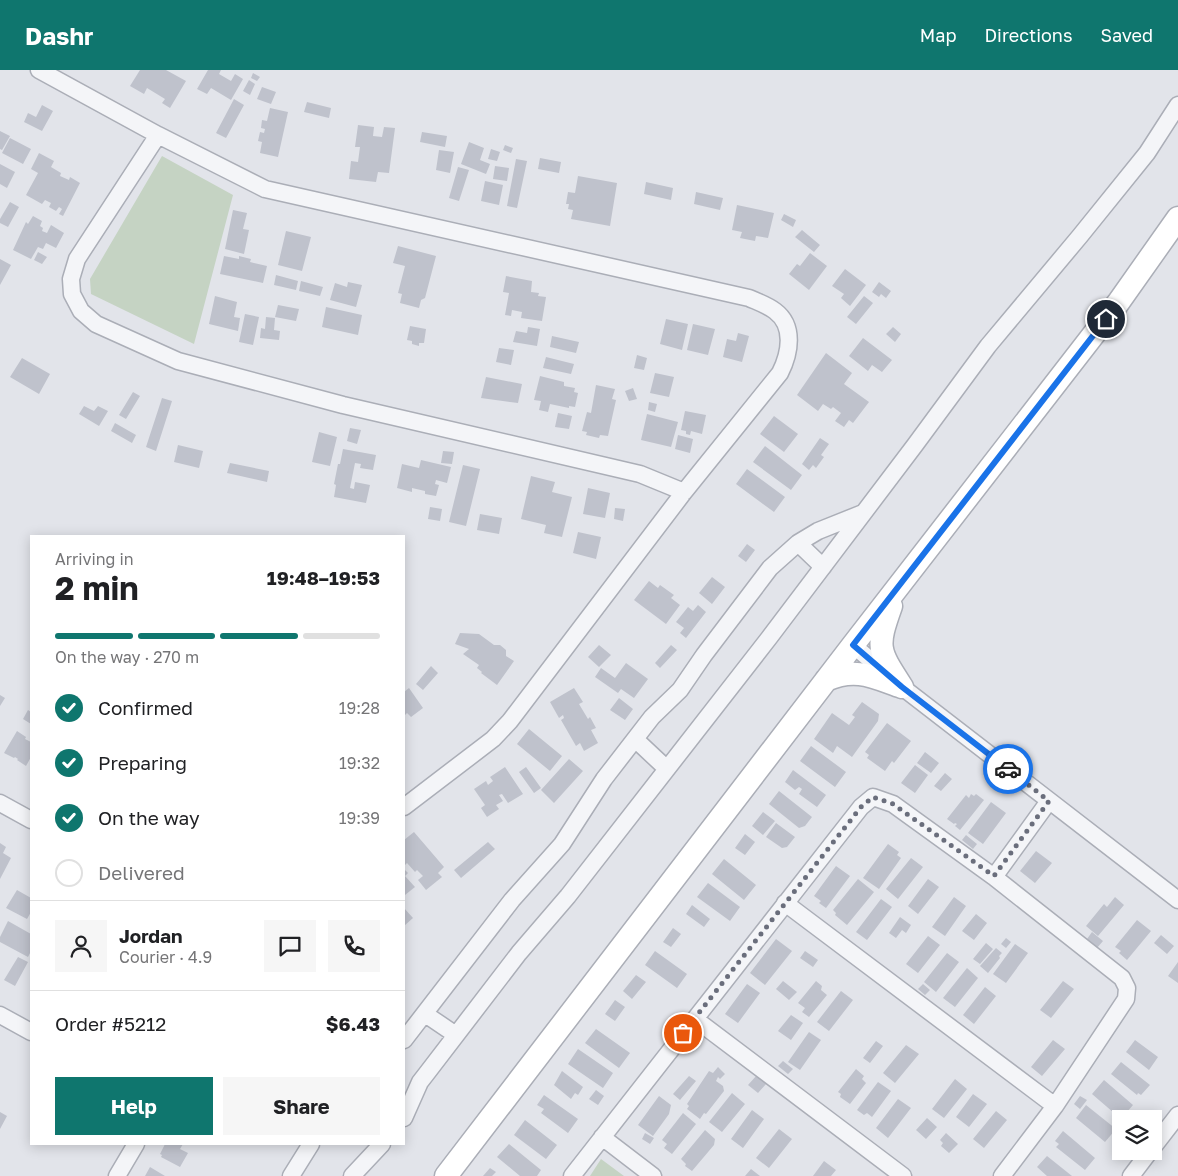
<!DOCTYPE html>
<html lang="en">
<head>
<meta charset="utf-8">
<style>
	body { margin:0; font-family:"Golos Text",sans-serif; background:#f6f6f6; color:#202124; height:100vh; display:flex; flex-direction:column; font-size:19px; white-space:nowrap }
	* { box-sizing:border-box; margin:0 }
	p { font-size:16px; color:#757577 }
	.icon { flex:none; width:28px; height:28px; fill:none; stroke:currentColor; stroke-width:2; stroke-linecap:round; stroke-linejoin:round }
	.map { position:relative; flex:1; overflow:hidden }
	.side { position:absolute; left:30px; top:465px; width:375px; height:610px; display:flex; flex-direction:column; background:#fff; border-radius:0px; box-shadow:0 2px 12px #0003 }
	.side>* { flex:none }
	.buttons { position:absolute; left:1112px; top:1040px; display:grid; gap:10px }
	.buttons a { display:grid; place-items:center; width:50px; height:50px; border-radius:0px; background:#fff; box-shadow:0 2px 12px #0003; font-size:25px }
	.pin { position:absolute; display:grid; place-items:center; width:42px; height:42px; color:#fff; margin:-21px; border:2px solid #fff; border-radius:50%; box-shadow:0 1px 5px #0007 }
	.courier { position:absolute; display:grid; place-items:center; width:50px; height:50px; margin:-25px; border:4px solid #1a73e8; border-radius:50%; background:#fff; color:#222; box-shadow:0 1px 6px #0007 }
	.head em { font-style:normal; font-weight:700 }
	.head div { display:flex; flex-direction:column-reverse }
	.head { display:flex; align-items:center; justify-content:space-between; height:85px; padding:0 25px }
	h1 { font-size:32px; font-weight:700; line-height:38px }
	.bar { display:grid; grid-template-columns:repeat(4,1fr); gap:8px 5px; align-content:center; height:60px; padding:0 25px }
	.bar i { height:6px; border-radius:4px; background:#e0e0e0 }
	.bar .on { background:#0f766e }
	.bar p { grid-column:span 4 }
	.line { display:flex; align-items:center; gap:12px; padding:0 25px; border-top:1px solid #e0e0e0 }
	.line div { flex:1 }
	.round { display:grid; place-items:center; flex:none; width:52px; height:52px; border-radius:0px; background:#f6f6f6 }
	ol { padding:0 25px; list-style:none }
	li { display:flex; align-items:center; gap:15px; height:55px }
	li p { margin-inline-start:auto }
	li .icon { padding:5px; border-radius:50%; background:#0f766e; color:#fff; stroke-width:4 }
	li:last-child { color:#757577 }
	li i { width:28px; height:28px; border:2px solid #e0e0e0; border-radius:50% }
	.action { display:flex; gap:10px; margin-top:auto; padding:10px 25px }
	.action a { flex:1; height:58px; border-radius:0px; background:#0f766e; color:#fff; font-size:20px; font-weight:700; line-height:58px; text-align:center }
	.action a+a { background:#f6f6f6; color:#202124 }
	header { display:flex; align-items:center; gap:30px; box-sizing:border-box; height:70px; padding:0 25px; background:#0f766e; color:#fff }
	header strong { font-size:24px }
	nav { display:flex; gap:28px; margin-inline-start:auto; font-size:18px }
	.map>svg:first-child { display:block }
</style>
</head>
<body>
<header>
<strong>Dashr</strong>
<nav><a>Map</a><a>Directions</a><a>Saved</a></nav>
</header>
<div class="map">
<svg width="1178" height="1106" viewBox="0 0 1178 1106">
	<rect width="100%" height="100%" fill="#e2e4ea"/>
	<!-- green -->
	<path fill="#c5d3c3" d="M162,86L233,125L194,274L91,224L90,209Z
		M601,1089L624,1106H590Z"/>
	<!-- building -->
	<path fill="#bfc2cc" d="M140,0H166L186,11L170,38L162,33L165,29L147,18L144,24L130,16Z
		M208,0H221L219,4L231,11L235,4L243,9L231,30L211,18L207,24L197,19Z
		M253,3L260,7L257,11L251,8Z
		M249,10L255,14L250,25L243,21Z
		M262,17L276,22L271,34L257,29Z
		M234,29L244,35L226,68L216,63Z
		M307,32L331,38L329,48L304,42Z
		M42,35L53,41L42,61L24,52L28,43L36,47Z
		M270,38L288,42L278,87L260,83L262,72L258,71L260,62L264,63L265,59L261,58L262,50L267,51Z
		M358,55L374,57L373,66L382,67L384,57L395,58L389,103L378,102L376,112L349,109L351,91L358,92L360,77H355Z
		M0,61L10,66L2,80L0,79Z
		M422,62L447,66L445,77L420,72Z
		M10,68L31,79L23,94L2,83Z
		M469,72L484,78L480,90L490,94L486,104L461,94Z
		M505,75L513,78L511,83L503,80Z
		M491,79L500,82L497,91L488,89Z
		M439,80L454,82L450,103L436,100Z
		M39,83L54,91L51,97L61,103L60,106L69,110L70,107L80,113L63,146L59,144L62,139L59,137L56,141L49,137L51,133L45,130L42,134L26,125L38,103L31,99Z
		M540,88L561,92L559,103L538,99Z
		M516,89L527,91L517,138L507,136Z
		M0,94L15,102L7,118L0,114Z
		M495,96L509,98L507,111L493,109Z
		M458,97L469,100L459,131L449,128Z
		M578,106L617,113L610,156L571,149L573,140L568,139L569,134H566L568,122L575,123Z
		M485,111L503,115L499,135L481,131Z
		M646,112L673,118L671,130L644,124Z
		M696,122L723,128L720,140L694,134Z
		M10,132L19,137L8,157L0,153V149Z
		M737,135L774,143L768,168L756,166L755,171L740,168L742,162L732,160Z
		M233,140L247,143L243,159L249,160L244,184L225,179Z
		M784,144L796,150L793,157L781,150Z
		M33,146L42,151L40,156L43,158L42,161L47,163L51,155L64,163L56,178L46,173L43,179L38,177L31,189L13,180L26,152L28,154Z
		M802,160L820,175L814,182L795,167Z
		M286,161L311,167L302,201L278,195Z
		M398,176L436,186L425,228L421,230L419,238L400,233L402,224L398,223L405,196L393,193Z
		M38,182L47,187L42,194L34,190Z
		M810,183L827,196L809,220L789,204L797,194L800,196Z
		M224,186L239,189V186L251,189L250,192L267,196L263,213L220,204Z
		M0,189L11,195L0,215Z
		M845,199L866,215L850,236L841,228L844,224L832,216Z
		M276,205L298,211L296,220L274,215Z
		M506,206L532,211L531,222L539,223L538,226L546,227L542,251L521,248L522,242L512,240L511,246L505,245L509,223L503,222Z
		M301,211L323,217L320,226L299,221Z
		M348,212L362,215L356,237L330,230L335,213L347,217Z
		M879,212L891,221L886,228L881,224L879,227L872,222Z
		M215,226L237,232L234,247L240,248L238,261L209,254Z
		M864,226L873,233L856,254L847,247Z
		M278,235L299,239L296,251L275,247Z
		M326,237L362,245L358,265L322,257Z
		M245,244L259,247L253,275L239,272Z
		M266,247L275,248L274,260L280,261L279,270L260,268L261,258L265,259Z
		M666,249L688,254L682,280L660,274Z
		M693,254L715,259L708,285L687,280Z
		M410,256L426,259L424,273H419V276L412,274V271L407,270Z
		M528,257L540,259L537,276L513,272L516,261L527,263Z
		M893,257L901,264L895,272L886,264Z
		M738,263L749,266L742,292L723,287L727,269L736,271Z
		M552,266L579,272L576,283L550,277Z
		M863,268L892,290L882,302L872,295L868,301L849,286Z
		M499,278L514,280L511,295L496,292Z
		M826,283L852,303L844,314L869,332L853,353L849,350L844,357L835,351L841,343L833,337L831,339L823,334L818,341L797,325Z
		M637,285L647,288L644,300L634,298Z
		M546,287L574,294L571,304L543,298Z
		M22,288L50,304L39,324L10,307Z
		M655,303L674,307L669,327L650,323Z
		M540,306L564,312V316L575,318L574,322L578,323L575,337L569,336V338L550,334L548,342L539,340L541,331L534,330Z
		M486,307L522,314L518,333L481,328Z
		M596,315L615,319L612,329L616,330L608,366L600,365L599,368L586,365L587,362L582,361L587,342L591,343Z
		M633,318L637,329L629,331L625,321Z
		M133,322L140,326L126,349L119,345Z
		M162,328L172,331L156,381L146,377Z
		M649,332L657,334L655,342L648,340Z
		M84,336L94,341L98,336L108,341L99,356L79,344Z
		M685,341L706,345L702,364L691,361L690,365L686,364V361L681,360Z
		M558,343L572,346L569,359L555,357Z
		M647,344L678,352L671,377L641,370Z
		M774,346L798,364L784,382L760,364Z
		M115,353L136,365L132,373L111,361Z
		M350,358L361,360L357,374L347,371Z
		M319,362L337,367L330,396L312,392Z
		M678,365L693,369L690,383L675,379Z
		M820,368L829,374L821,385L824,387L816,398L813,395L809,400L802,394Z
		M178,375L203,381L199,398L174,392Z
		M765,376L802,405L791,420L753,392Z
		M343,379L376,385L373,400L360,398L361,394L355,393L350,418L354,419L355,412L370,415L366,433L334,427L336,415L334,414L338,394H340Z
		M443,381L454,382L452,394L441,393Z
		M421,390L451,397L447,413L436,410L435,414L439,415L436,426L425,424V421L412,418V422L397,418L402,394L419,398Z
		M230,393L269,401L267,412L227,403Z
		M463,395L480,399L466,456L449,452Z
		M747,399L785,427L774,442L736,414Z
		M531,406L555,412L552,422L572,427L562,467L544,463L546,455L521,449Z
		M588,418L610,423L605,448L583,444Z
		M430,437L442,439L440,451L428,449Z
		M615,438L625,439L623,451L614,449Z
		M480,444L502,448L499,464L477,460Z
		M578,462L601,467L596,489L573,483Z
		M747,474L755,480L746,492L738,486Z
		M712,507L725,517L712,534L699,523Z
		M649,511L658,518L660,515L674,525L671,528L680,535L666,554L634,530Z
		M698,535L706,542L686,568L680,563L684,558L676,552L688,537L693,541Z
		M460,563L479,564L494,575H500L506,580V586L514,591L497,615L481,603L482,602L477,598L479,595L463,584L469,579L455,574Z
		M599,575L611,585L599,597L588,587Z
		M671,575L677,580L660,598L655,593Z
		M626,593L648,609L634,628L621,619L618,623L595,607L601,598L615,608Z
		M431,596L438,603L423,620L416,614Z
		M409,618L423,638L411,647L407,643L404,646V622Z
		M574,618L583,632L579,634L588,649L590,647L596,658L591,660L598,673L584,681L580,673L576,676L561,650L564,648L563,645L559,648L550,632Z
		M0,625L5,628L0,636Z
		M619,628L633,639L625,650L610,640Z
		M862,632L879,644L878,651L852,687L837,676L833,683L814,669L832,643L849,655L855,647L852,645Z
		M28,640L31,642V654L23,649Z
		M887,653L911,671L894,693L892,691L885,701L867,688L869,685L865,682Z
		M529,659L562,686L550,701L517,674Z
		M17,661L26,667L25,669L31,672V687L26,696L17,690L18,689L15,687L14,688L4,683Z
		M811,676L846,702L835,717L800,691Z
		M925,682L939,693L931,703L917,693Z
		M569,689L583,701L554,733L541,720Z
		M915,695L928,705L915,723L901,713Z
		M505,697L523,724L508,733L502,724L499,725L503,731L496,735L499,739L487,747L481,738L485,735L474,719L486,711L488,715L493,711L490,707Z
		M526,697L541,718L534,723L519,702Z
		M793,700L826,725L817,737L799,724L802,719L799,717L795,720L785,712Z
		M945,703L952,709L941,721L934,716Z
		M779,721L812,747L805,756L799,758L769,734Z
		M971,724L974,726L976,724L984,730L960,760L955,756L957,754L955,753L954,754L947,749L966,725L969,728Z
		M991,732L1006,743L983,774L968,763Z
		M763,742L775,751L763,765L752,756Z
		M776,753L795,767L787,777L782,778L766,767Z
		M414,762L444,797L438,803L442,807L426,820L418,810L423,806L417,800L415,802L407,793L404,796V770Z
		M745,764L755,772L745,785L735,778Z
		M966,765L977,774L973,779L962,770Z
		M488,772L495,779L461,808L454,800Z
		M0,773L6,777L3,783L11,788L0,809Z
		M888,774L899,782L897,785L901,788L879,819L863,808Z
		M1036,781L1052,793L1035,813L1020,801Z
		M911,788L923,797L898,829L886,819Z
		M724,789L756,815L744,830L712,804Z
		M836,796L850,806L826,838L819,833L821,831L814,826Z
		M404,799L408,803L405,806L415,817L405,825Z
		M858,809L874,822L847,855L835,845L836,843L833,840Z
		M928,809L939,817L918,844L908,836Z
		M708,813L740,837L730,851L697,827Z
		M17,820L31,828V842L27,849L6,838Z
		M954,827L966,836L945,866L932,857Z
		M1115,827L1124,835L1098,866L1086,856L1104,834L1107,837Z
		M881,829L892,837L867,870L856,862Z
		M692,835L710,849L704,857L686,844Z
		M404,838L413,848L404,856Z
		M976,844L987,853L974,870L962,861Z
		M900,847L911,855L906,863L902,860L896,868L889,863Z
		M1137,850L1151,861L1127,890L1119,883L1121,881L1115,877Z
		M8,851L31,864V881L28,887L0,872V867Z
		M673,858L681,864L671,877L663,872Z
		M1092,862L1103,871L1097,878L1087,869Z
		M1161,865L1174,876L1167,884L1154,873Z
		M928,866L940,875L918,903L906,894Z
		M1006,868L1011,872L1006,878L1001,874Z
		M776,869L792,881L765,915L750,903Z
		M986,873L993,879L980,894L973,889Z
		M1015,874L1028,883L1006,913L993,904Z
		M996,878L1002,883L999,886L1000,888L988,903L980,896Z
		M655,881L687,904L677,918L645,895Z
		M805,881L818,890L813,897L800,888Z
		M947,883L959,892L936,922L924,912Z
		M18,887L28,892L15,916L4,910Z
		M1178,892V913L1168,906Z
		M967,898L978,908L955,937L943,928Z
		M636,905L646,912L632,929L623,921Z
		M783,911L797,922L789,930L776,919Z
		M816,911L822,916L821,920L827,925L809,947L802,942L805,938L798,933Z
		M1063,911L1074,919L1051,948L1040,940Z
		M747,914L760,923L738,953L725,944Z
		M923,914L930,920L925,925L918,919Z
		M985,917L996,926L974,954L963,945Z
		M841,921L853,930L829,961L817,952Z
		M615,930L625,937L615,951L605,944Z
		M791,945L803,953L791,970L778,961Z
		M596,959L630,983L619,998L585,973Z
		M809,962L821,970L800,1000L788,992Z
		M1053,970L1065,979L1042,1006L1031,997Z
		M1135,970L1158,987L1149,1000L1126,982Z
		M876,971L883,976L870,993L863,988Z
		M906,975L919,984L895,1013L883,1003Z
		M578,979L613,1003L603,1018L568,994Z
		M783,991L793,999L788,1004L778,996Z
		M1121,992L1150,1015L1141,1025L1138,1023L1137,1025L1111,1004Z
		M718,997L725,1004L720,1009L718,1007L716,1011L723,1016L724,1021L706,1044L704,1043L700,1049L687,1039L689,1036L687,1034L709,1001L713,1003Z
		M856,999L864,1006L862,1009L866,1013L850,1034L840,1027L841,1024L838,1022Z
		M562,1001L583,1017L578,1025L575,1023L571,1029L554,1015Z
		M757,1005L767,1013L758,1023L748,1015Z
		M689,1006L696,1011L680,1030L673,1024Z
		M955,1009L967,1019L944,1048L932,1039Z
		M1104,1010L1133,1035L1121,1049L1092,1024Z
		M878,1012L891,1021L872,1047L867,1043L864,1045L857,1040Z
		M596,1020L604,1026L598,1035L589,1029Z
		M732,1023L745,1034L722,1062L709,1052Z
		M973,1024L987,1034L969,1057L956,1047Z
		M544,1025L578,1049L568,1063L541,1043L544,1039L537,1035Z
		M659,1026L671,1035L669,1044L653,1066L638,1055Z
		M1080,1026L1087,1030L1080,1039L1074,1034Z
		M898,1029L911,1038L888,1068L876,1058Z
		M1086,1035L1116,1059L1105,1072L1076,1048Z
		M752,1040L764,1049L743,1078L731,1069Z
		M996,1041L1007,1050L984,1078L973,1069Z
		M0,1042L7,1046L0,1059Z
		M683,1043L696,1054L672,1084L664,1078L667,1074L662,1070Z
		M927,1048L937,1057L926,1069L916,1060Z
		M525,1050L557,1075L546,1089L514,1065Z
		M779,1059L792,1069L769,1098L756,1088Z
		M705,1060L715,1069L714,1075L692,1101L685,1096L686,1094L681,1089Z
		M1063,1061L1095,1088L1085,1100L1056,1077L1059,1074L1055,1071Z
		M645,1063L654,1068L650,1074L642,1069Z
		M946,1063L958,1074L949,1083L941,1076L943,1073L940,1070Z
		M165,1074H183L180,1079L188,1083L180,1097L161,1087L162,1085L160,1084Z
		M509,1074L541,1100L537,1106H520L497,1087Z
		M1047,1086L1072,1106H1047L1037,1097Z
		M824,1091L836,1100L831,1106H813Z
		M150,1097L165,1106H145Z
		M490,1098L496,1102L492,1106H483Z
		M751,1099L760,1106H745Z"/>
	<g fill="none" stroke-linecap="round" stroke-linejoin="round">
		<defs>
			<path id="street" d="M39,0L158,65L265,119L749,228C758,232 767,235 775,241C795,256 790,283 780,303L684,422L510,651L493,669L404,737
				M158,65L77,189L71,209L72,224L81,241L96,254L178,291L343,335L640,404L684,422
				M798,473L823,497
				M853,575L902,617L1178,830
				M635,669L667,699
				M0,733L31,750
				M994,807L1049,731
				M785,833L1055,1036
				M425,944L456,965
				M0,945L31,962
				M695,949L903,1106
				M404,970L512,830L562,774L604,709L652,647L680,620L704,585L770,498L798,473L818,461L863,443
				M404,1048L420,1012L427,1003L519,883L568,826L769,568L915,375L988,276L1080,166L1147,83L1178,35
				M602,1067L653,1106
				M1154,1076L1178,1045
				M117,1106L136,1074
				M291,1106L311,1074
				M352,1106L382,1074
				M572,1106L861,737L873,727L893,734L994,807L1122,908L1127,918L1126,929L1055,1036L1002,1106
				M1131,1106L1150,1081"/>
			<path id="secondary" d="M891,536C876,578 878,580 902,617
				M826,610C856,597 873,607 902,617
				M446,1106L853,575L1118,233L1178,148"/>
		</defs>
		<!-- street casing -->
		<use href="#street" stroke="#abaeb7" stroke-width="19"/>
		<!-- secondary casing -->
		<use href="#secondary" stroke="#abaeb7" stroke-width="25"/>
		<!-- street -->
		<use href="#street" stroke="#f4f5f8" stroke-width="16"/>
		<!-- secondary -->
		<use href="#secondary" stroke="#fff" stroke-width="22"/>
	</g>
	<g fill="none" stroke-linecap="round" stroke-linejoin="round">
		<!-- done -->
		<path stroke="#6a6e7c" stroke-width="5" stroke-dasharray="0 9" d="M683,963L861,737L873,727L893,734L994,806L1049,731L1008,699"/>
		<!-- route -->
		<path stroke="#1a73e8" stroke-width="6" d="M1008,699L902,617L853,575L1106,249"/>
	</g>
</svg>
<div class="buttons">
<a><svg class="icon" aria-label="layers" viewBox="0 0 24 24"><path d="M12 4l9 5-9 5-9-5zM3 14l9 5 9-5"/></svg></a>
</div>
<div class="pin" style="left:683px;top:963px;background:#ea580c"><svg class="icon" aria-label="bag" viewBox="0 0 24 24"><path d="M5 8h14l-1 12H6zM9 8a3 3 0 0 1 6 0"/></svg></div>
<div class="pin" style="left:1106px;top:249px;background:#1f2937"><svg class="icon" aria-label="home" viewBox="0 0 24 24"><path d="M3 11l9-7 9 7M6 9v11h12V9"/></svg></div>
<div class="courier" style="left:1008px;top:699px"><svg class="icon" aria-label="car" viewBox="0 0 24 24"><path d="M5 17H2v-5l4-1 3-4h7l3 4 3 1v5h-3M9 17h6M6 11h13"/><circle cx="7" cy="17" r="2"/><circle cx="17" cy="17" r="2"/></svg></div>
<section class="side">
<div class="head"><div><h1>2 min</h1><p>Arriving in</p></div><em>19:48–19:53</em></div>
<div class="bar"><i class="on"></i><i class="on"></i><i class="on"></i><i></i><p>On the way · 270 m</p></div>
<ol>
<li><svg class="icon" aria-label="check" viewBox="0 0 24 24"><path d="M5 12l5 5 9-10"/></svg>Confirmed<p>19:28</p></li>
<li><svg class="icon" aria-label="check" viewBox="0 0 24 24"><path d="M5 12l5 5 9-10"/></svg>Preparing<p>19:32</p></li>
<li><svg class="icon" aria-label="check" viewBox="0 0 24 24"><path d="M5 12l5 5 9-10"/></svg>On the way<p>19:39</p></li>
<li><i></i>Delivered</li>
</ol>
<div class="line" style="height:90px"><a class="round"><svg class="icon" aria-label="person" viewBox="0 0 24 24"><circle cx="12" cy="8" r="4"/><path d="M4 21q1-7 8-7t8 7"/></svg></a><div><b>Jordan</b><p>Courier · 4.9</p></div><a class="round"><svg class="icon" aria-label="chat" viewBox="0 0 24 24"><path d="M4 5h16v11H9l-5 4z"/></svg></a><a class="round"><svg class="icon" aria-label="phone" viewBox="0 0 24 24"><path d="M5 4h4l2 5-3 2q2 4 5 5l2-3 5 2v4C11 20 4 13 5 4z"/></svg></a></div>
<div class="line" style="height:65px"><div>Order #5212</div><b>$6.43</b></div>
<div class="action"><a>Help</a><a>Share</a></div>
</section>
</div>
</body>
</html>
